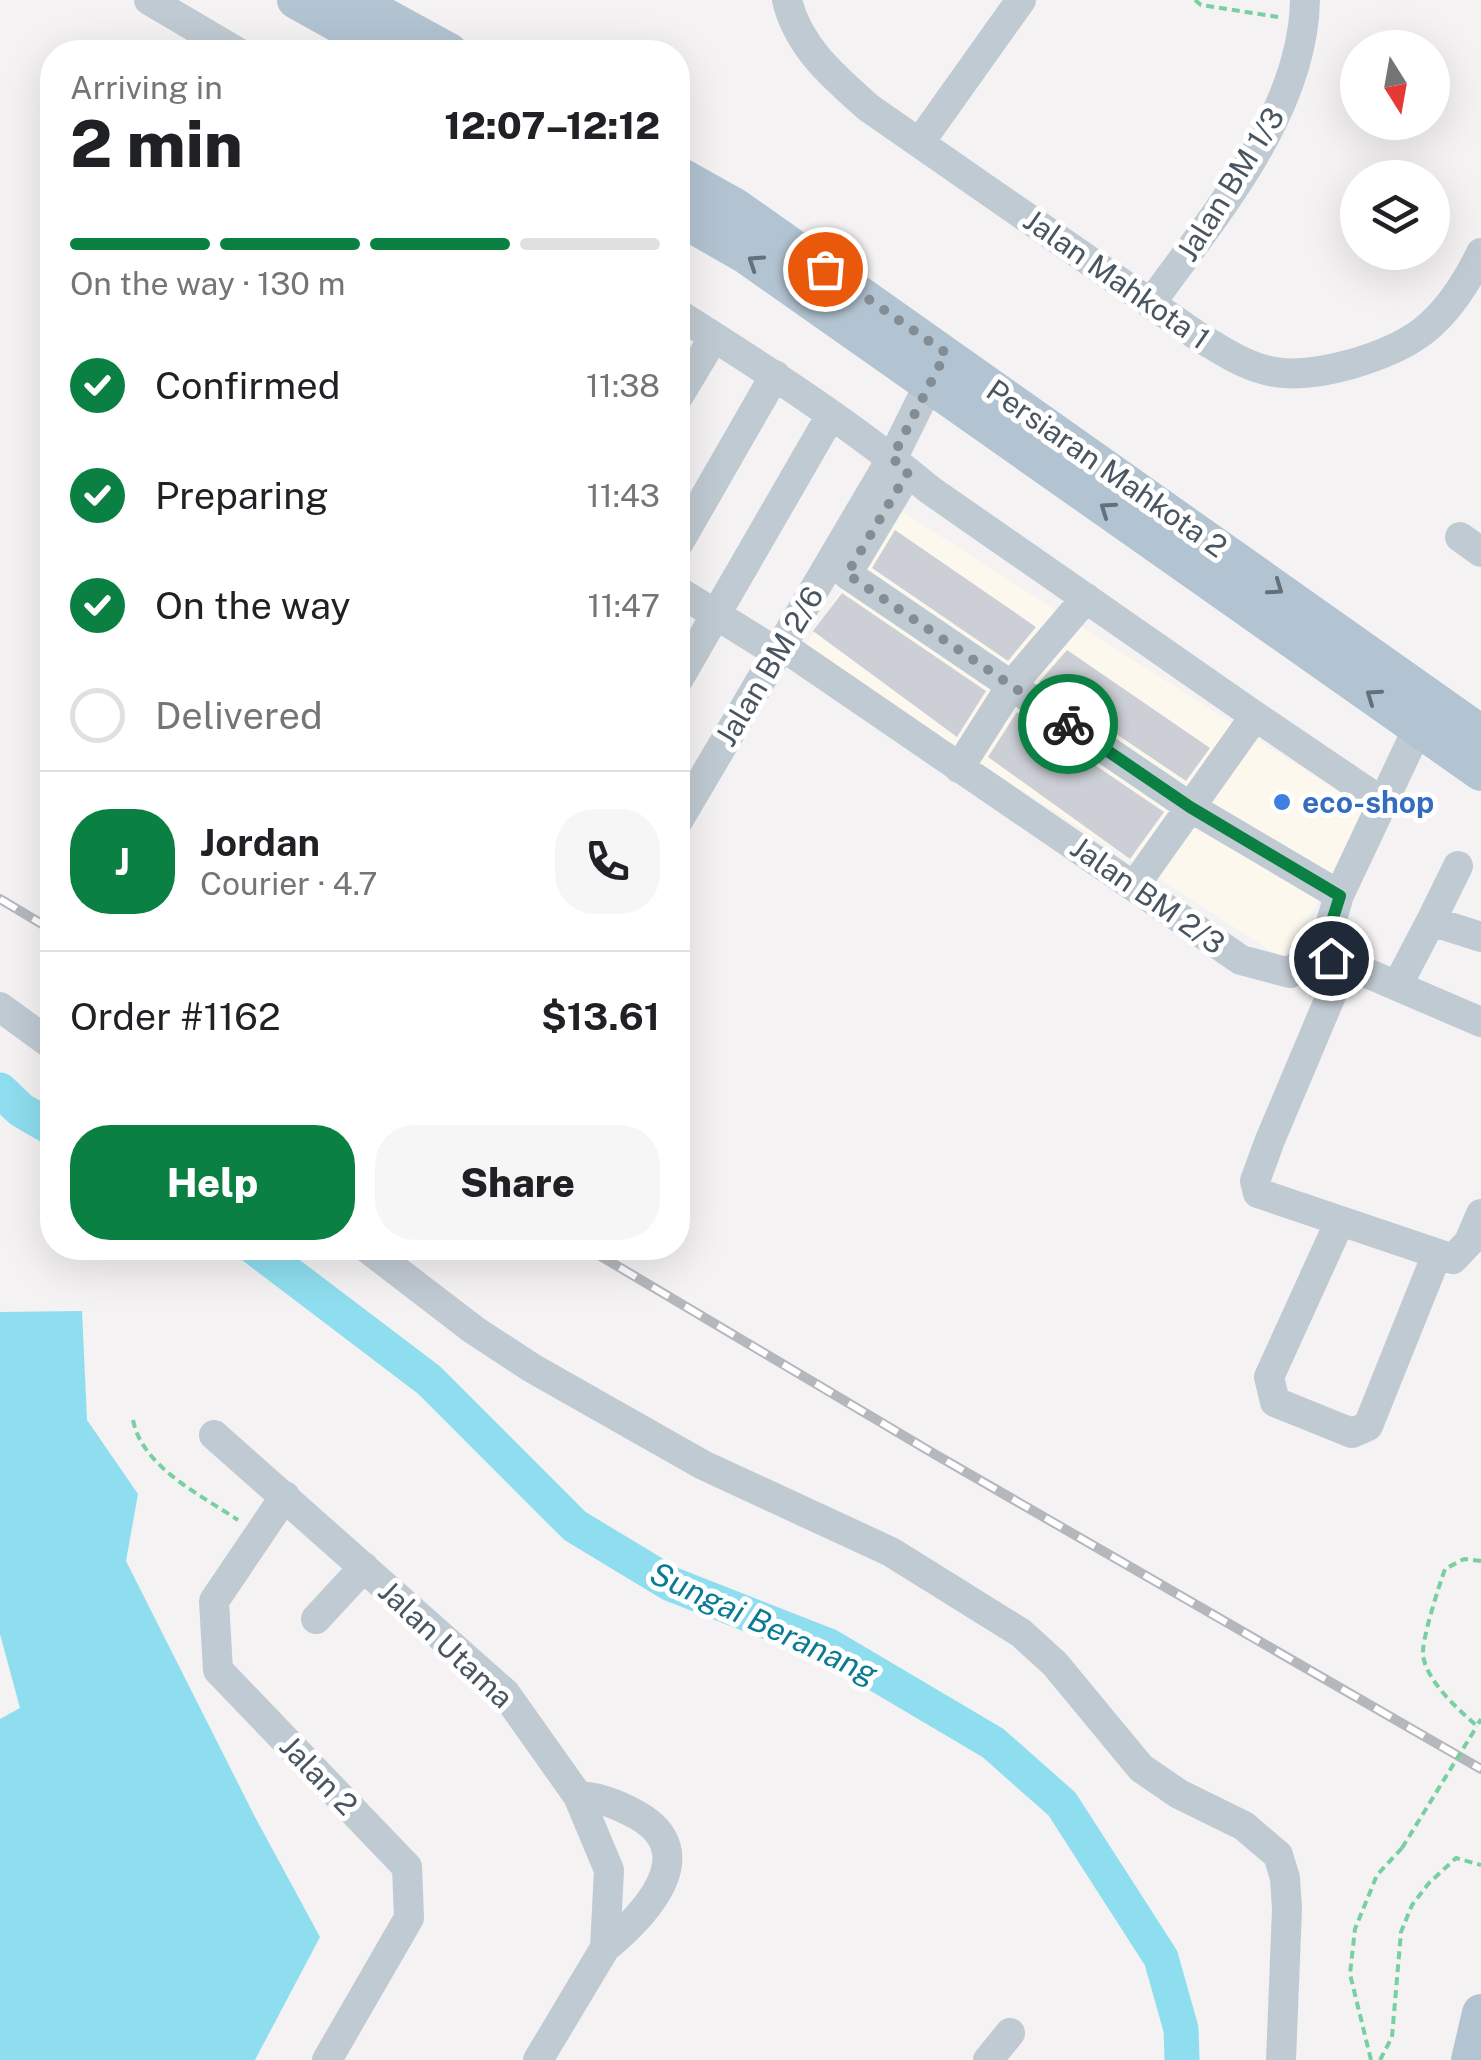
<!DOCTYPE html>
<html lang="en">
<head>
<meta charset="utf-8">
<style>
	body { margin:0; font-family:"Public Sans",sans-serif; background:#f6f6f6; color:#202124; height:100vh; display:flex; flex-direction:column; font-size:38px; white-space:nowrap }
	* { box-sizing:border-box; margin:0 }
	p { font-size:32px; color:#757577 }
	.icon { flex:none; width:55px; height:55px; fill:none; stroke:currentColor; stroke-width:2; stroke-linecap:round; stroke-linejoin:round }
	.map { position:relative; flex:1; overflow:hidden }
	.panel { position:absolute; left:40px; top:40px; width:650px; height:1220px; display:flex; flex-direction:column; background:#fff; border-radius:40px; box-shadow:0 10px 40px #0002 }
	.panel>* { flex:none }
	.needle { width:65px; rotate:169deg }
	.tools { position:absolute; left:1340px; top:30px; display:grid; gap:20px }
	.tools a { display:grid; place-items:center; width:110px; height:110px; border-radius:50%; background:#fff; box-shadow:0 10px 40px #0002; font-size:50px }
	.pin { position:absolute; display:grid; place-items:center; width:85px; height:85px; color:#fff; margin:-42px; border:5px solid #fff; border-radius:50%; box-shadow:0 2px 10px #0007 }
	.courier { position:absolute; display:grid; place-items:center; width:100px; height:100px; margin:-50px; border:8px solid #0b8043; border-radius:50%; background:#fff; color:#222; box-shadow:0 2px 12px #0007 }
	.headline em { font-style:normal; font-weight:800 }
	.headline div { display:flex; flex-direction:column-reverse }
	.headline { display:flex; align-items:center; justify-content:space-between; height:170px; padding:0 30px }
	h1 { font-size:65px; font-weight:800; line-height:75px }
	.bar { display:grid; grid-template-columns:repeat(4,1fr); gap:15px 10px; align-content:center; height:120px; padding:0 30px }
	.bar i { height:12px; border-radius:8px; background:#e0e0e0 }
	.bar .current { background:#0b8043 }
	.bar p { grid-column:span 4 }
	.line { display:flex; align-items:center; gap:25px; padding:0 30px; border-top:2px solid #e0e0e0 }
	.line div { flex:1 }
	.round { display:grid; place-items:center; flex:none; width:105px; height:105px; border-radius:40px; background:#f6f6f6 }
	ol { padding:0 30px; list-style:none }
	li { display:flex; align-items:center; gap:30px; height:110px }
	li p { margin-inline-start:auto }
	li .icon { padding:10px; border-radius:50%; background:#0b8043; color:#fff; stroke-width:4 }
	li:last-child { color:#757577 }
	li i { width:55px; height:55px; border:5px solid #e0e0e0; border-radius:50% }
	.cta { display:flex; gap:20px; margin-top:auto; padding:20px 30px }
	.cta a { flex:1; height:115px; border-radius:40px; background:#0b8043; color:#fff; font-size:40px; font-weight:800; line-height:115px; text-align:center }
	.cta a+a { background:#f6f6f6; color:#202124 }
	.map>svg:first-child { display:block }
</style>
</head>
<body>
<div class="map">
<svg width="1481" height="2060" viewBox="0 0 1481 2060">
	<rect width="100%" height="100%" fill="#f4f2f2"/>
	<!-- commercial -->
	<path fill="#fdf8ee" d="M895,507L1375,815L1282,958L803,649Z"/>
	<!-- water -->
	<path fill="#8edeef" d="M82,1311L87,1420L138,1494L126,1561L255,1817L320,1937L255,2060H0V1719L20,1708L0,1634V1312Z"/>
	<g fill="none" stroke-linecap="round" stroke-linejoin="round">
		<!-- river -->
		<path stroke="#8edeef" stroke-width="35" d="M0,1090L21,1110L52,1128
			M255,1248L429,1380L575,1526L671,1584L829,1646L993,1743L1062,1804L1161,1958L1181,2029L1182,2060"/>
	</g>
	<!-- building -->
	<path fill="#cccfd5" d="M895,530L1036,627L1008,661L872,568Z
		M842,593L986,691L957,737L813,631Z
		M1067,650L1210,748L1186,781L1039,682Z
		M1017,712L1164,812L1130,859L988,757Z"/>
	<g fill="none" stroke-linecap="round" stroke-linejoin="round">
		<!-- path -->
		<path stroke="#78d0a2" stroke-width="4" stroke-dasharray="8 5" stroke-linecap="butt" d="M1195,0L1201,5L1278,17
			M133,1420C142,1467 201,1495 238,1520
			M1481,1561L1464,1559L1445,1569C1439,1586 1421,1641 1423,1656C1428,1683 1458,1709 1477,1726L1481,1719
			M1371,2060L1350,1974L1355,1929L1377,1875L1402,1848
			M1380,2060L1392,2037L1401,1932L1412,1905L1429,1883L1456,1858L1481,1865"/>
		<!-- minor -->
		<path stroke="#c0cad2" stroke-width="30" d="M149,0L237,52
			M787,0C798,47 834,77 869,108L1199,337C1223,351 1247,368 1275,372C1317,379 1388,357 1422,332C1448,312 1467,282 1481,253
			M920,142L1021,0
			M1151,303C1214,215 1303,113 1305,0
			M678,314C765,369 851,424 930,490L1255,716L1135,885
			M678,397L714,337
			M1460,537L1481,552
			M678,544L775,375
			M856,559L908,472
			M847,574L1190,807L1339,895
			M678,591L776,652
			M781,645L1241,960L1290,973L1325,943L1339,895L1418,728
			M678,680L831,415
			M1255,716L1385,804
			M959,768L1011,686L1086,598
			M678,821L897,449L939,364
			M1431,921L1458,866
			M1332,958L1481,1022
			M1351,966L1335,986L1270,1140L1255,1181L1258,1193L1453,1259L1469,1242L1481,1214
			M1397,986L1431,921L1481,937
			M0,1007L52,1045
			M1340,1221L1269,1377L1275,1402L1352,1433L1368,1426L1437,1254
			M367,1248L474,1330L532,1368L703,1465L891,1552L1021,1633L1055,1664L1141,1768L1179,1794L1244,1826L1278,1855L1285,1878L1287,1909L1281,2060
			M214,1435L505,1693L578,1796L609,1870L605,1948L538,2060
			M285,1496L214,1601L218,1670L407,1867L409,1918L327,2060
			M316,1619L364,1567
			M578,1796C599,1797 619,1805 637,1815C704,1853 645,1915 605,1948
			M988,2060L1010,2033"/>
		<!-- major -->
		<path stroke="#b2c3d1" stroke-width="38" d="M296,0L389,52
			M354,0L449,52
			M678,175L735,207L1481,734
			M678,216L746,255L1481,772
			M1470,2060L1481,2013"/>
		<defs>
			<path id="rail" d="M0,899L52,930
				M587,1248L931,1452L1481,1769"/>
		</defs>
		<!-- rail casing -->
		<use href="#rail" stroke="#b4b8bd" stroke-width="10"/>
		<!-- rail -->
		<use href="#rail" stroke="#fff" stroke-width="6" stroke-dasharray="19" stroke-linecap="butt"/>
		<!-- path-bridge -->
		<path stroke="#78d0a2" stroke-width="4" stroke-dasharray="8 5" stroke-linecap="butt" d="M1402,1848L1477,1726"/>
	</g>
	<!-- one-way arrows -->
	<defs><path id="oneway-chevron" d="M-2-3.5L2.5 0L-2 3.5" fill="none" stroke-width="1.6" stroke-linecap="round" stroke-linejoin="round" transform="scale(2.5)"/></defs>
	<g stroke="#63717d">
		<use href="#oneway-chevron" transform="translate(755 262) rotate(-146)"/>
		<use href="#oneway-chevron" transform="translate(1107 509) rotate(-145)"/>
		<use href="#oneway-chevron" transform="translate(1276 588) rotate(35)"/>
		<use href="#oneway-chevron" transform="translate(1373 696) rotate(-145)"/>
	</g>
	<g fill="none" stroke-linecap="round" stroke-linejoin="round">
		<!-- done -->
		<path stroke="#858d94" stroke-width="10" stroke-dasharray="0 18" d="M825,269L946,353L892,458L908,472L847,574L1068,724"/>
		<!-- route -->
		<path stroke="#0b8043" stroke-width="12" d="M1068,724L1190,807L1340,896L1325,943L1331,958"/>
	</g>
	<!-- markers -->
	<circle fill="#3f7fe0" stroke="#fff" stroke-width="4" cx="1282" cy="802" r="10"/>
	<g text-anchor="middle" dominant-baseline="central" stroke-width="10" stroke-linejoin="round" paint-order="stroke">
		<!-- street labels -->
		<g font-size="30" fill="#495661" stroke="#fff">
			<text transform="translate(1230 184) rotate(-58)">Jalan BM 1/3</text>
			<text transform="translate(1117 279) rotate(35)">Jalan Mahkota 1</text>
			<text transform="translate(1107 468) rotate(35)">Persiaran Mahkota 2</text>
			<text transform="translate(769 666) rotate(-59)">Jalan BM 2/6</text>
			<text transform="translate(1148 895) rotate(35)">Jalan BM 2/3</text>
			<text transform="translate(446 1644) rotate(43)">Jalan Utama</text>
			<text transform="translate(319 1775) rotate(46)">Jalan 2</text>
		</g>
		<!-- shop labels -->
		<g font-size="30" font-weight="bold" fill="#366cbe" stroke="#fff" text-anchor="start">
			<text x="1302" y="802">eco-shop</text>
		</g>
		<!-- water labels -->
		<g font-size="32" font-style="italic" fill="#0b7b93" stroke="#fff">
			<text transform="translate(764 1623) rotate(25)">Sungai Beranang</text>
		</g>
	</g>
</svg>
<div class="tools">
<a><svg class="needle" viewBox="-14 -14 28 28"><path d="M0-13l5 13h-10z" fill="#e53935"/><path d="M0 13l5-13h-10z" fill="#757577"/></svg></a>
<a><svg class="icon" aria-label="layers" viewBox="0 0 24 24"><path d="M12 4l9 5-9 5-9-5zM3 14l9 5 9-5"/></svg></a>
</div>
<div class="pin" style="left:825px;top:269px;background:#ea580c"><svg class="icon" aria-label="bag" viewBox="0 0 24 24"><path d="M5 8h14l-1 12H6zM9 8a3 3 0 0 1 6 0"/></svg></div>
<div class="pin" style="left:1331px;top:958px;background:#1f2937"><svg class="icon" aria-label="home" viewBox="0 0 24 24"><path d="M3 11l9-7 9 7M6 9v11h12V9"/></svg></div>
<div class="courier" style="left:1068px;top:724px"><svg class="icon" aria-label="bike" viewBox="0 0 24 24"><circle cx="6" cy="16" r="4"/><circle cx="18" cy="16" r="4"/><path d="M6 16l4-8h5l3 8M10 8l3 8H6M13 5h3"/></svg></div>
<section class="panel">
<div class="headline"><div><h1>2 min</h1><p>Arriving in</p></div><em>12:07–12:12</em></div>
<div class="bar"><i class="current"></i><i class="current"></i><i class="current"></i><i></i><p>On the way · 130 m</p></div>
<ol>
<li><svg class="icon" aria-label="check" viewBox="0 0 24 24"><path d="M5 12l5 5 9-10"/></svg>Confirmed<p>11:38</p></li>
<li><svg class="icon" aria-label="check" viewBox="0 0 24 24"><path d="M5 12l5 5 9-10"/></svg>Preparing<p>11:43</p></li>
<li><svg class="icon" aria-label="check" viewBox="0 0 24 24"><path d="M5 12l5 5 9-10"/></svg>On the way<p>11:47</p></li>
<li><i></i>Delivered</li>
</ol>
<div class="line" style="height:180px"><b class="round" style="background:#0b8043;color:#fff">J</b><div><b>Jordan</b><p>Courier · 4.7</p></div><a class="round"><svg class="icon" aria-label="phone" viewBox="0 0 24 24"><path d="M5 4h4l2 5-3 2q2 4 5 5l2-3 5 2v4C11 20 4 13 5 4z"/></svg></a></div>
<div class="line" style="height:130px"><div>Order #1162</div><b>$13.61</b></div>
<div class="cta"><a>Help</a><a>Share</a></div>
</section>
</div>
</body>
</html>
